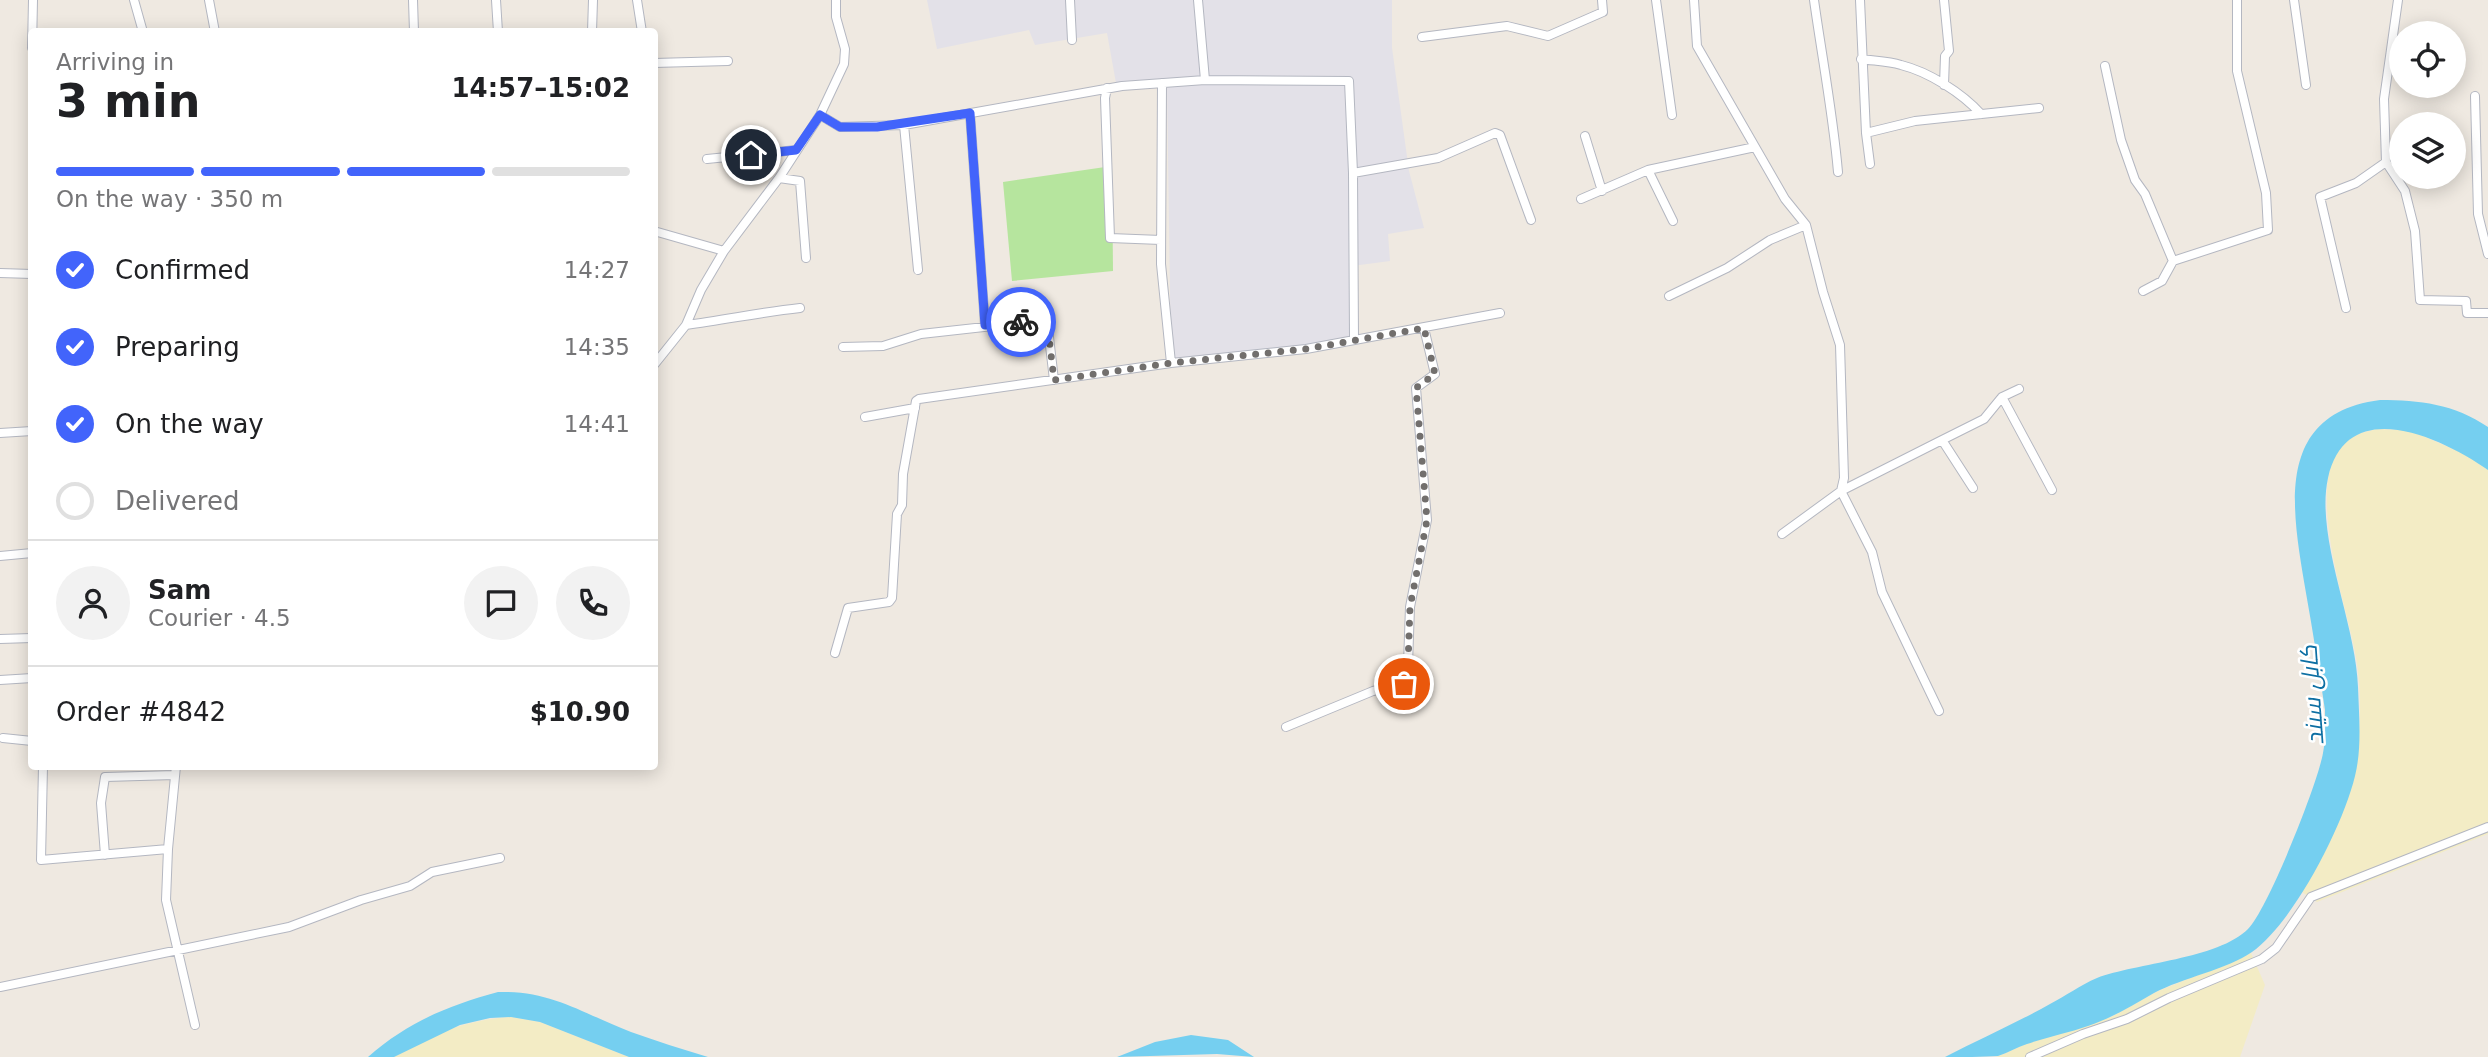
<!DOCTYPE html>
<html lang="en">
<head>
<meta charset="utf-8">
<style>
	body { margin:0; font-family:"DejaVu Sans",Cairo,sans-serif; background:#f2f2f2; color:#202124; height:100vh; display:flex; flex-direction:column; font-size:26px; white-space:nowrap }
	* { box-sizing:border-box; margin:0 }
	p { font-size:23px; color:#757577 }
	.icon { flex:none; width:38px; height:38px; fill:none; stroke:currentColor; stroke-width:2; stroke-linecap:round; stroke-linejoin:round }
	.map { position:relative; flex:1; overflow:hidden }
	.side { position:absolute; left:28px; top:28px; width:630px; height:742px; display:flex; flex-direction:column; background:#fff; border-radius:7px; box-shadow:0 4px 18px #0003 }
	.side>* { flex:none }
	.fabs { position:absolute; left:2389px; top:21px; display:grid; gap:14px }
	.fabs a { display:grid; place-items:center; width:77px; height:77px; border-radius:50%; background:#fff; box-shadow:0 4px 18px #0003; font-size:35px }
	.pin { position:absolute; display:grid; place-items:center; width:60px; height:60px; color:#fff; margin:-30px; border:4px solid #fff; border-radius:50%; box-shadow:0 2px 7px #0007 }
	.courier { position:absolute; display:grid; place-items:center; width:70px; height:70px; margin:-35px; border:5px solid #4264fb; border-radius:50%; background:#fff; color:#222; box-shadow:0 2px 9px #0007 }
	.summary em { font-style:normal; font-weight:700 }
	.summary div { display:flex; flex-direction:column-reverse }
	.summary { display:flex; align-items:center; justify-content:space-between; height:119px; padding:0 28px }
	h1 { font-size:46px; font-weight:700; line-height:52px }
	.bar { display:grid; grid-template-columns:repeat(4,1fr); gap:10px 7px; align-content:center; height:84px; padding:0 28px }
	.bar i { height:9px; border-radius:5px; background:#e0e0e0 }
	.bar .current { background:#4264fb }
	.bar p { grid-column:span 4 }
	.line { display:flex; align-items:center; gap:18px; padding:0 28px; border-top:2px solid #e0e0e0 }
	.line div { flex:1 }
	.round { display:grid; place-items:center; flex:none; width:74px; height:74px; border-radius:37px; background:#f2f2f2 }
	ol { padding:0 28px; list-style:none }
	li { display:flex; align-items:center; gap:21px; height:77px }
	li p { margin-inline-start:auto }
	li .icon { padding:7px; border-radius:50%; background:#4264fb; color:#fff; stroke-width:4 }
	li:last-child { color:#757577 }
	li i { width:38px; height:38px; border:4px solid #e0e0e0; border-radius:50% }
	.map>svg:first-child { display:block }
</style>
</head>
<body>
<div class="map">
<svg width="2488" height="1057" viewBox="0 0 2488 1057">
	<rect width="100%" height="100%" fill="#efe9e1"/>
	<!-- industrial -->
	<path fill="#e3e1e8" d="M927,0H1392V48L1409,171L1424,228L1388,234L1390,261L1352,266L1354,339L1171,363L1167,83H1116L1107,33L1035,45L1029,30L937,49Z"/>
	<!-- green -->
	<path fill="#b6e59e" d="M1112,166L1113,271L1012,281L1003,182Z"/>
	<!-- sand -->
	<path fill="#f3ecc5" d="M2376,429L2409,430L2467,455L2488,470V834L2317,902L2302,892C2331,843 2356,790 2359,733C2361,705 2360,674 2354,647C2345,600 2300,472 2350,437C2356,433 2368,432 2376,429Z
		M2251,953L2265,985L2240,1057H1996L2026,1044L2111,1017L2156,992Z
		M511,1017L540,1022L629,1057H394C428,1034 471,1019 511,1017Z"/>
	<!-- water -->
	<path fill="#75cff0" d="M2380,400C2420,400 2454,404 2488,427V470C2442,438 2347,393 2328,478C2315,537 2356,623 2358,687C2359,716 2362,748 2355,776C2343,826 2294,922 2252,952C2228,969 2182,978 2154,993C2133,1005 2112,1018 2088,1026C2068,1033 2047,1037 2027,1044C2017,1047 2008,1053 1998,1056C1983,1057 1961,1057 1945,1057C1980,1039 2016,1023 2050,1004C2066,996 2080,985 2097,978C2136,963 2218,959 2248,929C2268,909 2318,783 2323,753C2326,739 2325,725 2325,710C2319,671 2313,632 2306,593C2293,515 2271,414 2380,400Z
		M498,992C551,990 584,1014 631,1032C656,1041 682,1049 708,1057H629L540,1022L511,1017L490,1018L460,1025L394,1057H368C408,1022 447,1006 498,992Z
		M1191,1035L1228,1040L1254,1057L1217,1054L1117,1057L1155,1042Z"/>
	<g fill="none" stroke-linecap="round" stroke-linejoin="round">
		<defs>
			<path id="street" d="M134,0L143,32
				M209,0L215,32
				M413,0L414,32
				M496,0L498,32
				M637,0L642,32
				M1070,0L1072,40
				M1198,0L1205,80
				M1656,0L1672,115
				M1694,0L1697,46L1785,199L1806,225L1823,292L1840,345L1844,478L1841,491L1872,552L1882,592L1939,711
				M1814,0C1822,57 1833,114 1838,172
				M1860,0L1866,133L1870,164
				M2294,0L2306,85
				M2398,0L2384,99L2386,162L2405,191L2415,231L2420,300L2466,301L2467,313H2488
				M592,32L593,0
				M1422,37L1507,26L1548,36L1603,12L1602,0
				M32,48L33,0
				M1861,59C1874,61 1888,61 1901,65C1929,72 1962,93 1981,114
				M654,63L728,61
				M2105,66L2121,140L2135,180L2145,194L2173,261L2162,281L2143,291
				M1162,83L1161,264L1171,363
				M1944,85L1945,56L1949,51L1944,0
				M1107,88L1105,98L1110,238L1161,240
				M2475,96L2478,214L2488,254
				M970,113L985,325
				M820,115L840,127L904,125L1122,86L1205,80L1349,81L1353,173L1354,339
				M904,125L918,270
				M1866,133L1915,121L2039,108
				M1585,136L1602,191
				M707,159L796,150
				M1648,170L1673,221
				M1353,173L1438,158L1495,133L1500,135L1531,220
				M779,178L800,181L806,258
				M1581,199L1648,170L1755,147
				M654,231L724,251
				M2173,261L2268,230L2266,193L2237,71V0
				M0,273L32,274
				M1669,296L1727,268L1770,240L1806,225
				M2346,308L2320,197L2356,183L2386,162
				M686,325C725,320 762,312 800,308
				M843,347L883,346L921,334L1047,320L1054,380
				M654,365L686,325L701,290L724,251L779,178L820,115L844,64L845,49L836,17V0
				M2002,397L2052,490
				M865,417L915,408
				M0,433L32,431
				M1942,440L1984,419L2002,397L2019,389
				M1782,534L1841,491L1942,440L1973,488
				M0,556L32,553
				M0,639L32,638
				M835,653L848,608L889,602L892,598L897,514L902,505L903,474L916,401L919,399L1171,363L1306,349L1500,313
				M0,680L32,678
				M1286,727L1373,691L1404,684L1408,664L1410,607L1427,520L1416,388L1435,374L1424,328
				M3,738L32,741
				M43,766L41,860L168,849
				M176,766L168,849L166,900L195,1025
				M105,855L101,803L105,777L175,775
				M0,987L289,927L361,900L410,886L432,872L500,858
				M2030,1057L2083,1034L2127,1019L2169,998L2262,959L2276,948L2311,897L2488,827"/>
		</defs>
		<!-- street casing -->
		<use href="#street" stroke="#b4b7c1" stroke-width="10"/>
		<!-- street -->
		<use href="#street" stroke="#fff" stroke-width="8"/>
	</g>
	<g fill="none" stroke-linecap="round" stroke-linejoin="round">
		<!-- done -->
		<path stroke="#726f6d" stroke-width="7" stroke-dasharray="0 12.6" d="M1021,322L1047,320L1054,380L1171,363L1306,349L1424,328L1435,374L1416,388L1427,520L1410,607L1408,664L1404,684"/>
		<!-- route -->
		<path stroke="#4264fb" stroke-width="9" d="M751,155L796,150L820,115L840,127H877L970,113L985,325L1021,322"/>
	</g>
	<g text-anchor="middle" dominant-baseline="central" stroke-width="5" stroke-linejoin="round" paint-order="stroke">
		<!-- water labels -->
		<g font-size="24" font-style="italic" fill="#0d6fa3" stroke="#fff">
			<text transform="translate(2312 695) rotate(-94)">کابل سيند</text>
		</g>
	</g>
</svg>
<div class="fabs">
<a><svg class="icon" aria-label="locate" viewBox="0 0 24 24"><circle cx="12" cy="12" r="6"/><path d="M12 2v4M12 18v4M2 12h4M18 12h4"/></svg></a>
<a><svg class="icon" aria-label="layers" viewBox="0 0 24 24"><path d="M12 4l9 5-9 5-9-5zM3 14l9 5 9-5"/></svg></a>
</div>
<div class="pin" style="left:1404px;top:684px;background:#ea580c"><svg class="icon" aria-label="bag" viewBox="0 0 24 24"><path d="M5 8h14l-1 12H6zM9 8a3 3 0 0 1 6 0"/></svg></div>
<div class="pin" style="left:751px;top:155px;background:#1f2937"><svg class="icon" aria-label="home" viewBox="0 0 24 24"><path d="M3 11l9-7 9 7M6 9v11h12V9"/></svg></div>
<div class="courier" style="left:1021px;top:322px"><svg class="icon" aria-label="bike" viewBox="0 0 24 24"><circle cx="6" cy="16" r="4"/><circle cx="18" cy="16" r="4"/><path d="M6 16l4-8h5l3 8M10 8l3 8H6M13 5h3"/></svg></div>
<section class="side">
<div class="summary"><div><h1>3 min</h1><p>Arriving in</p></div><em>14:57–15:02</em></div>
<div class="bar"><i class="current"></i><i class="current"></i><i class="current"></i><i></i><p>On the way · 350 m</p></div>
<ol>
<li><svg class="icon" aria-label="check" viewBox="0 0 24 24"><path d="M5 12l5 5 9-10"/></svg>Confirmed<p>14:27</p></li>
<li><svg class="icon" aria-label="check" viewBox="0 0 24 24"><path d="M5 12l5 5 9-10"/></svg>Preparing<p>14:35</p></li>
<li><svg class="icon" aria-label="check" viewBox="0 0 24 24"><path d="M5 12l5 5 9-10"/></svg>On the way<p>14:41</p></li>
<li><i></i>Delivered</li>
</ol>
<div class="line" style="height:126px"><a class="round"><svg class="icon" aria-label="person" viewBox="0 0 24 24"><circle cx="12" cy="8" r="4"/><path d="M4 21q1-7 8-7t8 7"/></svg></a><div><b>Sam</b><p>Courier · 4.5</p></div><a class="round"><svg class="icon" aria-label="chat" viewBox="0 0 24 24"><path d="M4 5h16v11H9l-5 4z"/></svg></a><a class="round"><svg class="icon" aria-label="phone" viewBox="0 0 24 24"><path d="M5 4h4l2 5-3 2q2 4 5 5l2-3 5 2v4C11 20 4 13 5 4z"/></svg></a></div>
<div class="line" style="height:91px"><div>Order #4842</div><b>$10.90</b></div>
</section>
</div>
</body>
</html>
